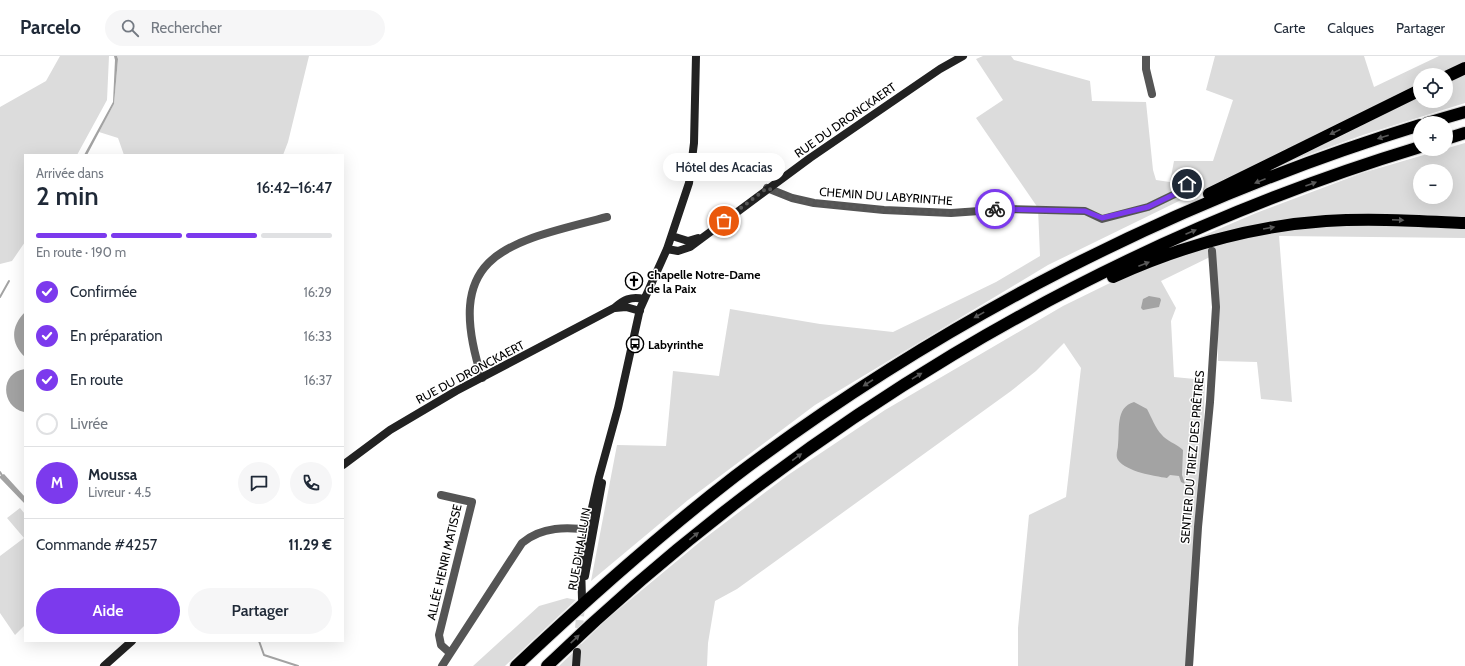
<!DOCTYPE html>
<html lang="fr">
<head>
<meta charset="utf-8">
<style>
	body { margin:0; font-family:Cabin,sans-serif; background:#f6f6f7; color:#1f2937; height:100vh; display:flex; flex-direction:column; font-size:15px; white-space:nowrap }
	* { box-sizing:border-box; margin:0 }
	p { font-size:13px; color:#747a83 }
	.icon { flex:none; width:22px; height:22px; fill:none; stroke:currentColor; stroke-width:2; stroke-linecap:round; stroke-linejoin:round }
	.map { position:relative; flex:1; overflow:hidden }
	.details { position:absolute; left:24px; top:98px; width:320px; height:488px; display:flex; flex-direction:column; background:#fff; border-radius:0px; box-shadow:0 4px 16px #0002 }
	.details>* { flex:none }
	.fabs { position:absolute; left:1413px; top:12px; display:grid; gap:8px }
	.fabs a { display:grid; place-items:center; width:40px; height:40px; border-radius:50%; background:#fff; box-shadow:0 4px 16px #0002; font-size:20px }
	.pin { position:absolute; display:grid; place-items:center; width:34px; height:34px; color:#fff; margin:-17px; border:2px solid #fff; border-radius:50%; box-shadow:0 1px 4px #0007 }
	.courier { position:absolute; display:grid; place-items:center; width:40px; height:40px; margin:-20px; border:3px solid #7c3aed; border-radius:50%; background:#fff; color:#222; box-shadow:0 1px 5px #0007 }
	.bubble { position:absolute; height:28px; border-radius:14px; background:#fff; box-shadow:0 4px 16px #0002; font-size:13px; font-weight:600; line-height:28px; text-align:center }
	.headline em { font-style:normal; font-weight:600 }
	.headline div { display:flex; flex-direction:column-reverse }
	.headline { display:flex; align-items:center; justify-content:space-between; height:68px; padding:0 12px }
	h1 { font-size:26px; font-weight:600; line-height:30px }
	.bar { display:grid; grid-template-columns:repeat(4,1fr); gap:6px 4px; align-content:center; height:48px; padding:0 12px }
	.bar i { height:5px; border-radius:3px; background:#e0e1e3 }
	.bar .selected { background:#7c3aed }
	.bar p { grid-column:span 4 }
	.line { display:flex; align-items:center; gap:10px; padding:0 12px; border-top:1px solid #e0e1e3 }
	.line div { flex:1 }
	.round { display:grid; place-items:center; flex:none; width:42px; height:42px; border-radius:21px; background:#f6f6f7 }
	ol { padding:0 12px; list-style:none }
	li { display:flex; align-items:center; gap:12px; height:44px }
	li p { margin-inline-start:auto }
	li .icon { padding:4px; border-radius:50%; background:#7c3aed; color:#fff; stroke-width:4 }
	li:last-child { color:#747a83 }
	li i { width:22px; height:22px; border:2px solid #e0e1e3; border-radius:50% }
	.action { display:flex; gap:8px; margin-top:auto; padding:8px 12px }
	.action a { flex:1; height:46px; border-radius:24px; background:#7c3aed; color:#fff; font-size:16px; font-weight:600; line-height:46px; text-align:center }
	.action a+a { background:#f6f6f7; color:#1f2937 }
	header { display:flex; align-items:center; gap:24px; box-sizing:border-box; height:56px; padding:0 20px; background:#fff; border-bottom:1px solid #e0e1e3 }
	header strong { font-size:19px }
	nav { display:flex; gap:22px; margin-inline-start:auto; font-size:14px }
	.search { width:280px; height:36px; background:#f6f6f7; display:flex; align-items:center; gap:10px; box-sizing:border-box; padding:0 14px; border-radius:22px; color:#747a83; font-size:15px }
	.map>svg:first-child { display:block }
</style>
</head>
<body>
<header>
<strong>Parcelo</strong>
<div class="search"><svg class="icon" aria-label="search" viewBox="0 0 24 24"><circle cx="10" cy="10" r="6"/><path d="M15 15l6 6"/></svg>Rechercher</div>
<nav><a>Carte</a><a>Calques</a><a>Partager</a></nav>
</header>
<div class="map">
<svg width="1465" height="610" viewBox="0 0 1465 610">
	<rect width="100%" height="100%" fill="#fff"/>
	<!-- green -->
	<path fill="#dcdcdc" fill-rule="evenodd" d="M60,0H109L107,44L77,99H25V186L12,205L0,208V51L46,25Z
		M117,0H309L288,86L283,99H124L118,82L99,76L114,48L118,3Z
		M983,0H1011L1014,4L1090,25L1092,45L1146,46L1153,114L1156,124L1170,126L1174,105H1213L1233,44L1206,34L1215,0H1364L1374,31L1439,0H1465V47L1363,79L1291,105L1287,96L1179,145L1048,209L815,349L688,444L591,525L617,389L666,390L673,315L719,320L730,253L820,268L893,276L996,226L1040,200L1038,152L976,62L1003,44L976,3ZM1420,19H1446V45H1420Z
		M1465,87V182L1279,180L1292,346L1261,343L1257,306L1218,305V241L1214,199L1161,225L1176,252L1171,265L1174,321L1205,324L1203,387L1210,388L1205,420L1193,610H1018V572L1029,459L1066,441L1081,312L1064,287L1036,315L1011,335L737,533L715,545L708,587L707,610H559L607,563L701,485L788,419L885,354L1063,250L1112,226L1204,193L1200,181L1256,157L1362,117ZM1420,115H1446V141H1420Z
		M20,452L25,458V569L15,579L0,557V500L24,482L7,462Z
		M567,542L576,544L505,610H473L539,550Z"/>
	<!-- water -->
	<path fill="#a3a3a3" d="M114,0H117L118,3L114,48L87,99H84L113,46L115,4Z
		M1149,240L1160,242L1161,244L1159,251L1143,254L1141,252L1143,243Z
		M25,256V301C10,287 11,270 25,256Z
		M25,313V355L24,356C0,350 0,316 25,313Z
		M1134,346L1147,353C1152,362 1155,372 1162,379C1164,383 1178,389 1183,394L1182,419L1185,428L1181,426L1179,420L1170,419L1167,422C1154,420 1127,416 1118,404C1115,399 1118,394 1118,389C1120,375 1115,351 1134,346Z
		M4,418L25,441V448L0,422V420Z"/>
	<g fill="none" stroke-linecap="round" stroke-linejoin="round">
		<!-- stream -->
		<path stroke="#a3a3a3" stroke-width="2" d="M0,241L9,225
			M0,416L3,421
			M259,585L264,599L298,610"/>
		<!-- secondary-tunnel -->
		<path stroke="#d9d9d9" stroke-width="8" stroke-dasharray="8 4" stroke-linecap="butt" d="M577,596L581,549"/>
		<defs>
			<path id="motorway" d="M1446,21L1465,12
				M1427,67L1465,56
				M1446,83L1465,77
				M1209,138L1420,34
				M1113,221C1179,191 1253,170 1326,165C1372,162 1419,165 1465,167
				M516,610C586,544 658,480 734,421C940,265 1173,145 1420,69
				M547,610C793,373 1092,190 1420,91"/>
		</defs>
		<!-- motorway casing -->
		<use href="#motorway" stroke="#dbdbdb" stroke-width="14"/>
		<!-- minor -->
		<path stroke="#555" stroke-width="8" d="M1146,0V13L1152,38
			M767,132L792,142L814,147L884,154L951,157L1008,153L1085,155L1102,163L1148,151L1177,137L1187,128
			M482,322C442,198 504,187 607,161
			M441,439L472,446L439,579L441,589L450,597
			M442,610L522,487C542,470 567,471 592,474
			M1189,610L1198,471L1210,346L1216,251L1212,195"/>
		<!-- secondary -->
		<path stroke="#222" stroke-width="8" d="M672,180L688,185L698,182
			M667,193L678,195L690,191L810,102L940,13L963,0
			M615,252L626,251L640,255
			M343,409L390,374L456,335L614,252C624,244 630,240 644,243
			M585,520L602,427
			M582,543L581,509L587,474L599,421L618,352L640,253L667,193L689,127L694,87L696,0
			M104,610L132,585
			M576,610L577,596"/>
		<!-- motorway -->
		<use href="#motorway" stroke="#000" stroke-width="12"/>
	</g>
	<!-- one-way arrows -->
	<defs><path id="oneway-solid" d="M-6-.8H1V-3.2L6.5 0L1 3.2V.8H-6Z"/></defs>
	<g fill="#595959">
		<use href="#oneway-solid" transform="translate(1335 76) rotate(154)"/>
		<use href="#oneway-solid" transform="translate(1383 81) rotate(162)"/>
		<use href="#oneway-solid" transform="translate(1260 125) rotate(158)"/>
		<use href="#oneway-solid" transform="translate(1311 128) rotate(-20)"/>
		<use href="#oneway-solid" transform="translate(1398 164) rotate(2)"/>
		<use href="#oneway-solid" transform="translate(1269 172) rotate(-10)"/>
		<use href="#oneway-solid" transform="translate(1191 176) rotate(-23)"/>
		<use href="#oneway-solid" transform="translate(1144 208) rotate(-21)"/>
		<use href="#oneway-solid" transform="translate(979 259) rotate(151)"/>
		<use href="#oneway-solid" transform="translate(917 320) rotate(-31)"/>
		<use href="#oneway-solid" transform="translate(868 327) rotate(147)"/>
		<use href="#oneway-solid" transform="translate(797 401) rotate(-36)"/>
		<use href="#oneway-solid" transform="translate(694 480) rotate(-39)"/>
		<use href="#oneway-solid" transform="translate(575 583) rotate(-43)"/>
	</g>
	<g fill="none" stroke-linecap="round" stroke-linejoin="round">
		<!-- done -->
		<path stroke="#595959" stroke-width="4" stroke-dasharray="0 7.2" d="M724,165L767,132L792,142L814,147L884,154L950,157L995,153"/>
		<!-- route -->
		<path stroke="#7c3aed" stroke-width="5" d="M995,153L1085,155L1102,162L1148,151L1177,137L1187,128"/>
	</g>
	<!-- icons -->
	<defs>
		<symbol id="church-ring" viewBox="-11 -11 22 22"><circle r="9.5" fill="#fff" stroke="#000" stroke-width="1.5"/><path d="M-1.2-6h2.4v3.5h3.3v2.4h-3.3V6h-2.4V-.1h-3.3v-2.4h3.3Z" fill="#000"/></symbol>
		<symbol id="bus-ring" viewBox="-11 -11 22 22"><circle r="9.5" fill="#fff" stroke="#000" stroke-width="1.5"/><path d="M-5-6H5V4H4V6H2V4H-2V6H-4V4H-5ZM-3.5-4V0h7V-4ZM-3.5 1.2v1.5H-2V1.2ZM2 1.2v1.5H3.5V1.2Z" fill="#000"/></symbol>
	</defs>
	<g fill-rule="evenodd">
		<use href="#church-ring" x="624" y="215" width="20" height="20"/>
		<use href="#bus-ring" x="625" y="278" width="20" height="20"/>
	</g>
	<g text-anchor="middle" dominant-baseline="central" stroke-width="3" stroke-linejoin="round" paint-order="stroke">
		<!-- street labels -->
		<g font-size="12" fill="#000" stroke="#fff">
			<text transform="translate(845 64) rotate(-35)">RUE DU DRONCKAERT</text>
			<text transform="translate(886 140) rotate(4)">CHEMIN DU LABYRINTHE</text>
			<text transform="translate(470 316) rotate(-28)">RUE DU DRONCKAERT</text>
			<text transform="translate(1192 401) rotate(-85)">SENTIER DU TRIEZ DES PRÊTRES</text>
			<text transform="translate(579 493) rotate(-80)">RUE D'HALLUIN</text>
			<text transform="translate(444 506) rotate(-77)">ALLÉE HENRI MATISSE</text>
		</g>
		<!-- poi labels -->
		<g font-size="12" font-weight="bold" fill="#000" stroke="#fff" text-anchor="start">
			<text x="647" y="218">Chapelle Notre-Dame<tspan x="647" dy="14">de la Paix</tspan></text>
			<text x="648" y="288">Labyrinthe</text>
		</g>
	</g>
</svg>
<div class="fabs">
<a><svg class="icon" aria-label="locate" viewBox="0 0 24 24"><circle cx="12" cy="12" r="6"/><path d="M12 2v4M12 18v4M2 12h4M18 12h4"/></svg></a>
<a>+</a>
<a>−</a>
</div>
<div class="pin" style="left:724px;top:165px;background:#ea580c"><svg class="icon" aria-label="bag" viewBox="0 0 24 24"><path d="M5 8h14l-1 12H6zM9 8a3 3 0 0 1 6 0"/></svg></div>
<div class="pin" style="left:1187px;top:128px;background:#1f2937"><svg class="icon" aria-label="home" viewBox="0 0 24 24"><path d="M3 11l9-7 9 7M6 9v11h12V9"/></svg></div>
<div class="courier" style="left:995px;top:153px"><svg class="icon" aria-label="bike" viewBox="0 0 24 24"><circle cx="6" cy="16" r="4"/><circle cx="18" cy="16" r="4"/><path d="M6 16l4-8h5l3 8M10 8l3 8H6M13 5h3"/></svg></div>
<div class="bubble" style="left:663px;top:97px;width:122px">Hôtel des Acacias</div>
<section class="details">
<div class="headline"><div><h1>2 min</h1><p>Arrivée dans</p></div><em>16:42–16:47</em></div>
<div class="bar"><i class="selected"></i><i class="selected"></i><i class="selected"></i><i></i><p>En route · 190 m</p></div>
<ol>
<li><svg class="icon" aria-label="check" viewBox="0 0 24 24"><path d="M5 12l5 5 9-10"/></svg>Confirmée<p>16:29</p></li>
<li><svg class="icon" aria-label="check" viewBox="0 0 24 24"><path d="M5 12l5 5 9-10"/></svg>En préparation<p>16:33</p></li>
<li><svg class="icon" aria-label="check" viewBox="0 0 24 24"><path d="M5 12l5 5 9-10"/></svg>En route<p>16:37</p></li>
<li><i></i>Livrée</li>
</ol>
<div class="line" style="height:72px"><b class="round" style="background:#7c3aed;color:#fff">M</b><div><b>Moussa</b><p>Livreur · 4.5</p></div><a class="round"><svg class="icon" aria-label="chat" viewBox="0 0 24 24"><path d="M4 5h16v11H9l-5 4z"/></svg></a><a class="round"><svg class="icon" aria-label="phone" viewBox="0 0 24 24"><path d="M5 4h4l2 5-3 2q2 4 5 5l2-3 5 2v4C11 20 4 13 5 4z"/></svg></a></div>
<div class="line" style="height:52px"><div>Commande #4257</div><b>11.29 €</b></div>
<div class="action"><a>Aide</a><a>Partager</a></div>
</section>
</div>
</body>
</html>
